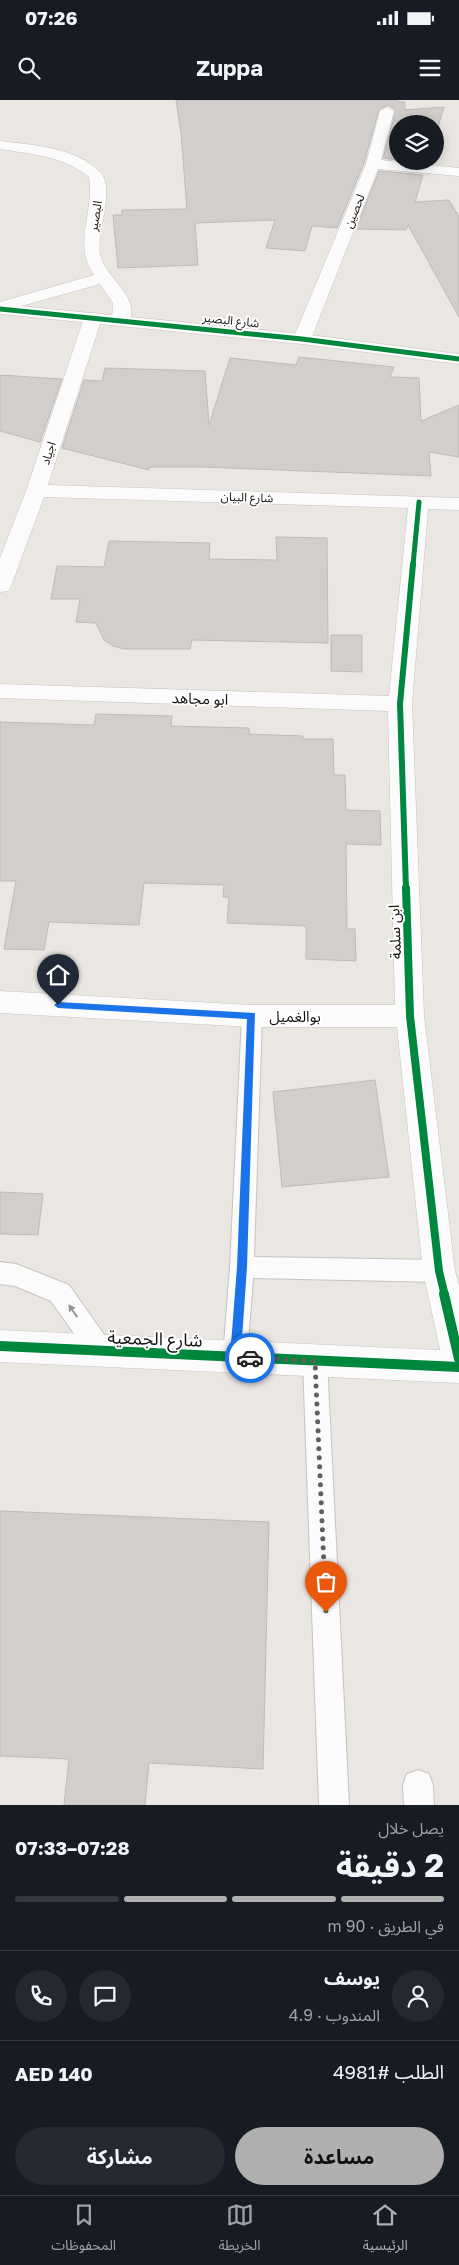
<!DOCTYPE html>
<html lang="ar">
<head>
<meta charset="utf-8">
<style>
	body { margin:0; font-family:"Golos Text","Noto Sans Arabic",sans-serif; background:#242831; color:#f1f3f6; direction:rtl; height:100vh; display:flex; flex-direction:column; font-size:19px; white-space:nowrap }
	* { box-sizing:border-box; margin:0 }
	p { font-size:16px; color:#9ea1a6 }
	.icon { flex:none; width:28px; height:28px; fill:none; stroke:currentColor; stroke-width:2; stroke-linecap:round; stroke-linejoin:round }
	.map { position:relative; height:1705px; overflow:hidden; direction:ltr }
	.side { display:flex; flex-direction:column; background:#171b24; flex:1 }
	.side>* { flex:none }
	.controls { position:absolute; left:389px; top:15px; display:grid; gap:10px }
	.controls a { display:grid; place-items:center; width:55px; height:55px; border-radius:50%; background:#171b24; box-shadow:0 2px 12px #0003; font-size:25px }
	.pin { position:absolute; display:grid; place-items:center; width:42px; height:42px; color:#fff; margin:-51px -21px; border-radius:50% 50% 50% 0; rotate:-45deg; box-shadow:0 0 5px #0007 }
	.pin .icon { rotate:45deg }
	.courier { position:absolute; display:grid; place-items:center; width:50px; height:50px; margin:-25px; border:4px solid #1a73e8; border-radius:50%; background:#fff; color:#222; box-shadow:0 1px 6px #0007 }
	.headline em { font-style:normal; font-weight:700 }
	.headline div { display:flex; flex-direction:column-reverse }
	.headline { display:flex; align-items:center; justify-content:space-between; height:85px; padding:0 15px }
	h1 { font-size:32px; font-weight:700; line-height:38px }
	.bar { display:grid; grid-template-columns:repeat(4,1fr); gap:8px 5px; align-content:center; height:60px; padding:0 15px }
	.bar i { height:6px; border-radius:4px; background:#363941 }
	.bar .selected { background:#b0b0b0 }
	.bar p { grid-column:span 4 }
	.line { display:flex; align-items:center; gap:12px; padding:0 15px; border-top:1px solid #363941 }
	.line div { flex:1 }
	.round { display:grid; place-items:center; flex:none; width:52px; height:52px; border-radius:26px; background:#242831 }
	.action { display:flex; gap:10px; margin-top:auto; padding:10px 15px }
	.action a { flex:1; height:58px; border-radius:30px; background:#b0b0b0; color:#111; font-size:20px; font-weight:700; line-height:58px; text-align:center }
	.action a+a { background:#242831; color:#f1f3f6 }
	.status { display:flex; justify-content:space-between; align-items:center; height:35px; padding:0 25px; background:#171b24; direction:ltr }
	.status svg { height:14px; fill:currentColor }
	header { display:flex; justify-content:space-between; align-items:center; height:65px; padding:0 15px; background:#171b24; font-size:22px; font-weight:700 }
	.menu { display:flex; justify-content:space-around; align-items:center; height:70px; border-top:1px solid #363941; background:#171b24; font-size:14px; color:#9ea1a6 }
	.menu a { display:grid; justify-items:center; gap:2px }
	.menu .selected { color:#b0b0b0 }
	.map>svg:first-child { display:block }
</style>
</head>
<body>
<div class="status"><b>07:26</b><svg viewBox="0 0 49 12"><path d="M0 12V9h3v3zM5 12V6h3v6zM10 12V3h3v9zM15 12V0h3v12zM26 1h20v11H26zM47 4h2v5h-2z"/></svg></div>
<header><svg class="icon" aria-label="menu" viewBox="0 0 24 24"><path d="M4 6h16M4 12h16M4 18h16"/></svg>Zuppa<svg class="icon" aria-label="search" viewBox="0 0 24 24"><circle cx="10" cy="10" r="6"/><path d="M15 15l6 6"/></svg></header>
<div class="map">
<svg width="459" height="1705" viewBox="0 0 459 1705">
	<rect width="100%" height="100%" fill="#eae6e2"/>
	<!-- building -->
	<path fill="#d1cecb" stroke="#bebbb8" d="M176,0H398V2H405V10L444,7L435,37V24H398V60L383,58L396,10L388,5L379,9L364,63L337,128L312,126L305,151L266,148L275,120L195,123L198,165L118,168L113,115H122V110L187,109L181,33Z
		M379,71L423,75L415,102L449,100L459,117V217L408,125L406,130L356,129Z
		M299,257L394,267L390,277L419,278L421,321L459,305V357L429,352L431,376L203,367H149V370L62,348L84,280L102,281L105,268L205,271L209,325L230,258L296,265Z
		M0,275L62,279L40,342L0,331Z
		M276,437L327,438L328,543L192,540L190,549H125L113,546L104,540L96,523L76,522L80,499H51L57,466L104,467L109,441L210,443L209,459L277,460Z
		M331,535H362V572L331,571Z
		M96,614L172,616L171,626L249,628V634L303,636V639H333L334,675H345L346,710L380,711L381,745L346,744L347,829H355L356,861L306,859V826L227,823L229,797H223L224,785L144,783L139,825L49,822L44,850L4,849L16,781H0V622L94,625Z
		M375,980L389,1077L282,1087L273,992Z
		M0,1092L43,1094L38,1135L0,1134Z
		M0,1411L269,1422L263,1669L149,1663L145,1705H64L69,1659L0,1656Z"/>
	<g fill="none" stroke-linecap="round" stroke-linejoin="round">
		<defs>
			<path id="lane" d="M252,908L259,910L262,916L254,1157L439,1160L447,1163L451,1171L447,1179L439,1182L253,1178L247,1257L244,1265L235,1269L226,1265L223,1257L230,1167L242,916L245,910Z
				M0,1162L16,1164L69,1185L110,1243L113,1251L110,1259L101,1263L92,1259L51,1201L15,1186L0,1184Z
				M315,1249L324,1253L327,1261L349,1705H319L303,1261L306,1253Z
				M418,1670L429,1674L433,1685L434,1705H404L403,1685L407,1674Z"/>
			<path id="street" d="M387,7L394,11L381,60L459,68V76L378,69L311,239L308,243H296L293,239L366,64L380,11Z
				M0,41C33,45 75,47 100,72C116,89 96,132 100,154C103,177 145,198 127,224H115L112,220L113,203L100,184L0,212V202L94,175C72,145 95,111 89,77C64,56 31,54 0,49Z
				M93,213L99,214L102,218L48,385L459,398V410L428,409L412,604L424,916L455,1171L459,1186V1275L447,1270L442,1259L423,1171L397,927H252L0,913V891L252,905H395L388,611L0,598V584L389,596L408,408L44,397L11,486L8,491L0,492V458L26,391L84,218L87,214Z"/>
			<path id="secondary" d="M0,204L302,234L459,254V264L302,244L0,214Z
				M0,1230L459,1251V1283L0,1262Z"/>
		</defs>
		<!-- lane casing -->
		<use href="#lane" stroke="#c6c3c0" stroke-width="2"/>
		<!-- street casing -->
		<use href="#street" stroke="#c6c3c0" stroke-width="1"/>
		<!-- secondary casing -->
		<use href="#secondary" stroke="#c6c3c0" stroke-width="1"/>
		<!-- lane -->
		<use href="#lane" fill="#fcfbfb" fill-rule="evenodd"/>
		<!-- street -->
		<use href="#street" fill="#fcfbfb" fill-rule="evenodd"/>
		<!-- secondary -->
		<use href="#secondary" fill="#fcfbfb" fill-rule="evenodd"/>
		<defs>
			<path id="cycleway-far3" d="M0,209L302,239L459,259
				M413,465L419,402"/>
			<path id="cycleway-far2" d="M406,789L400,604L413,464"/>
			<path id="cycleway-far1" d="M406,788L410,916L439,1171L445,1196"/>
			<path id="cycleway" d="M444,1194L459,1259
				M0,1246L459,1267"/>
		</defs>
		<!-- cycleway-far3 casing -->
		<use href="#cycleway-far3" stroke="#fff" stroke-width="7"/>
		<!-- cycleway-far2 casing -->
		<use href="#cycleway-far2" stroke="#fff" stroke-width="9"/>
		<!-- cycleway-far1 casing -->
		<use href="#cycleway-far1" stroke="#fff" stroke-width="11"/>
		<!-- cycleway casing -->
		<use href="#cycleway" stroke="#fff" stroke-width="13"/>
		<!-- cycleway-far3 -->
		<use href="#cycleway-far3" stroke="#00873e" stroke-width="5"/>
		<!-- cycleway-far2 -->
		<use href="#cycleway-far2" stroke="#00873e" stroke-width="6"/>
		<!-- cycleway-far1 -->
		<use href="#cycleway-far1" stroke="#00873e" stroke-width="8"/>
		<!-- cycleway -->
		<use href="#cycleway" stroke="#00873e" stroke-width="10"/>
	</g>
	<!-- one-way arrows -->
	<defs><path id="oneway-solid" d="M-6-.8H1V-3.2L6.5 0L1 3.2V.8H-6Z" transform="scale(1.25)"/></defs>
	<use fill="#959492" href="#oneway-solid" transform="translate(73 1211) rotate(-125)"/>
	<!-- route -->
	<path fill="#1a73e8" d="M58,902L255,913L247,1167L241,1253L253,1254V1261L235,1262L230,1257L237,1167L247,919L58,908L54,905Z"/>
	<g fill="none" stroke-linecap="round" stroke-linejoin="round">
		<!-- done -->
		<path stroke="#615e5b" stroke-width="5" stroke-dasharray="0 9" d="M250,1258L315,1261L326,1512"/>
	</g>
	<g text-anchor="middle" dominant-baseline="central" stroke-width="4" stroke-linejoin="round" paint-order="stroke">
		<!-- far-street labels -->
		<g font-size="12" fill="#171512" stroke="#fff">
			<text transform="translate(354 111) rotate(-68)">لحصين</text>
			<text transform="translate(95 116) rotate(-81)">البصير</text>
			<text transform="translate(231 220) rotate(6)">شارع البصير</text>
			<text transform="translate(48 353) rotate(-72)">اجياد</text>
			<text transform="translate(247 397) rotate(2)">شارع البيان</text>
		</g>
		<!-- street labels -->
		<g font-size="15" fill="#171512" stroke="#fff">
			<text transform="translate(200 598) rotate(2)">ابو مجاهد</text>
			<text transform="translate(394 832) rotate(-92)">ابن سلمة</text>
			<text x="295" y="916">بوالغميل</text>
		</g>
		<!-- near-street labels -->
		<g font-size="18" fill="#171512" stroke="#fff">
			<text transform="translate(155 1238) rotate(2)">شارع الجمعية</text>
		</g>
	</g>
</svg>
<div class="controls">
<a><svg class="icon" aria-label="layers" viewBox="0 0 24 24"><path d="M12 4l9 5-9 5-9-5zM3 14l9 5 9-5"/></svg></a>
</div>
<div class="pin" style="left:326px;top:1512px;background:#ea580c"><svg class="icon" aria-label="bag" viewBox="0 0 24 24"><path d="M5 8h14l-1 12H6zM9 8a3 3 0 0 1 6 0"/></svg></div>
<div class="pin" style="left:58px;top:905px;background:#1f2937"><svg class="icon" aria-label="home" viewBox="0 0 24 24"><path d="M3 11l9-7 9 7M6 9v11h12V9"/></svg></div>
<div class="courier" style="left:250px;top:1258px"><svg class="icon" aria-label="car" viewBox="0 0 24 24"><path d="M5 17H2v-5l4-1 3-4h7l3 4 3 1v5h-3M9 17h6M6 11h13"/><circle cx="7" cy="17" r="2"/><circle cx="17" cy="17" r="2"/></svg></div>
</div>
<section class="side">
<div class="headline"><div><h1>2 دقيقة</h1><p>يصل خلال</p></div><em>07:28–07:33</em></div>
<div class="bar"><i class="selected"></i><i class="selected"></i><i class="selected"></i><i></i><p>في الطريق · 90 m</p></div>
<div class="line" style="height:90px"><a class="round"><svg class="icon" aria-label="person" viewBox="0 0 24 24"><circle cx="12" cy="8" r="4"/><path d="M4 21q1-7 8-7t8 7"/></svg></a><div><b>يوسف</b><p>المندوب · 4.9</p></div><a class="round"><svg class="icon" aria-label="chat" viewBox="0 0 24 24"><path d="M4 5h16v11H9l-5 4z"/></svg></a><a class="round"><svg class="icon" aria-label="phone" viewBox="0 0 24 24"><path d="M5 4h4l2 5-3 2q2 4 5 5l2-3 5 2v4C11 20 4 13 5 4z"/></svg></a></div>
<div class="line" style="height:65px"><div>الطلب #4981</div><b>AED 140</b></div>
<div class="action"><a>مساعدة</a><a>مشاركة</a></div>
</section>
<nav class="menu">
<a class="selected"><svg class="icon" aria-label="home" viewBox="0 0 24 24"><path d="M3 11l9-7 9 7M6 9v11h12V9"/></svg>الرئيسية</a>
<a><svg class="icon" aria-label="map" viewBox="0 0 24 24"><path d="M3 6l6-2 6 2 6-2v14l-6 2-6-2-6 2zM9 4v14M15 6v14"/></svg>الخريطة</a>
<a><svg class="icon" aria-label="saved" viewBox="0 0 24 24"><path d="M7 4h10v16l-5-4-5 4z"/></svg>المحفوظات</a>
</nav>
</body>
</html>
